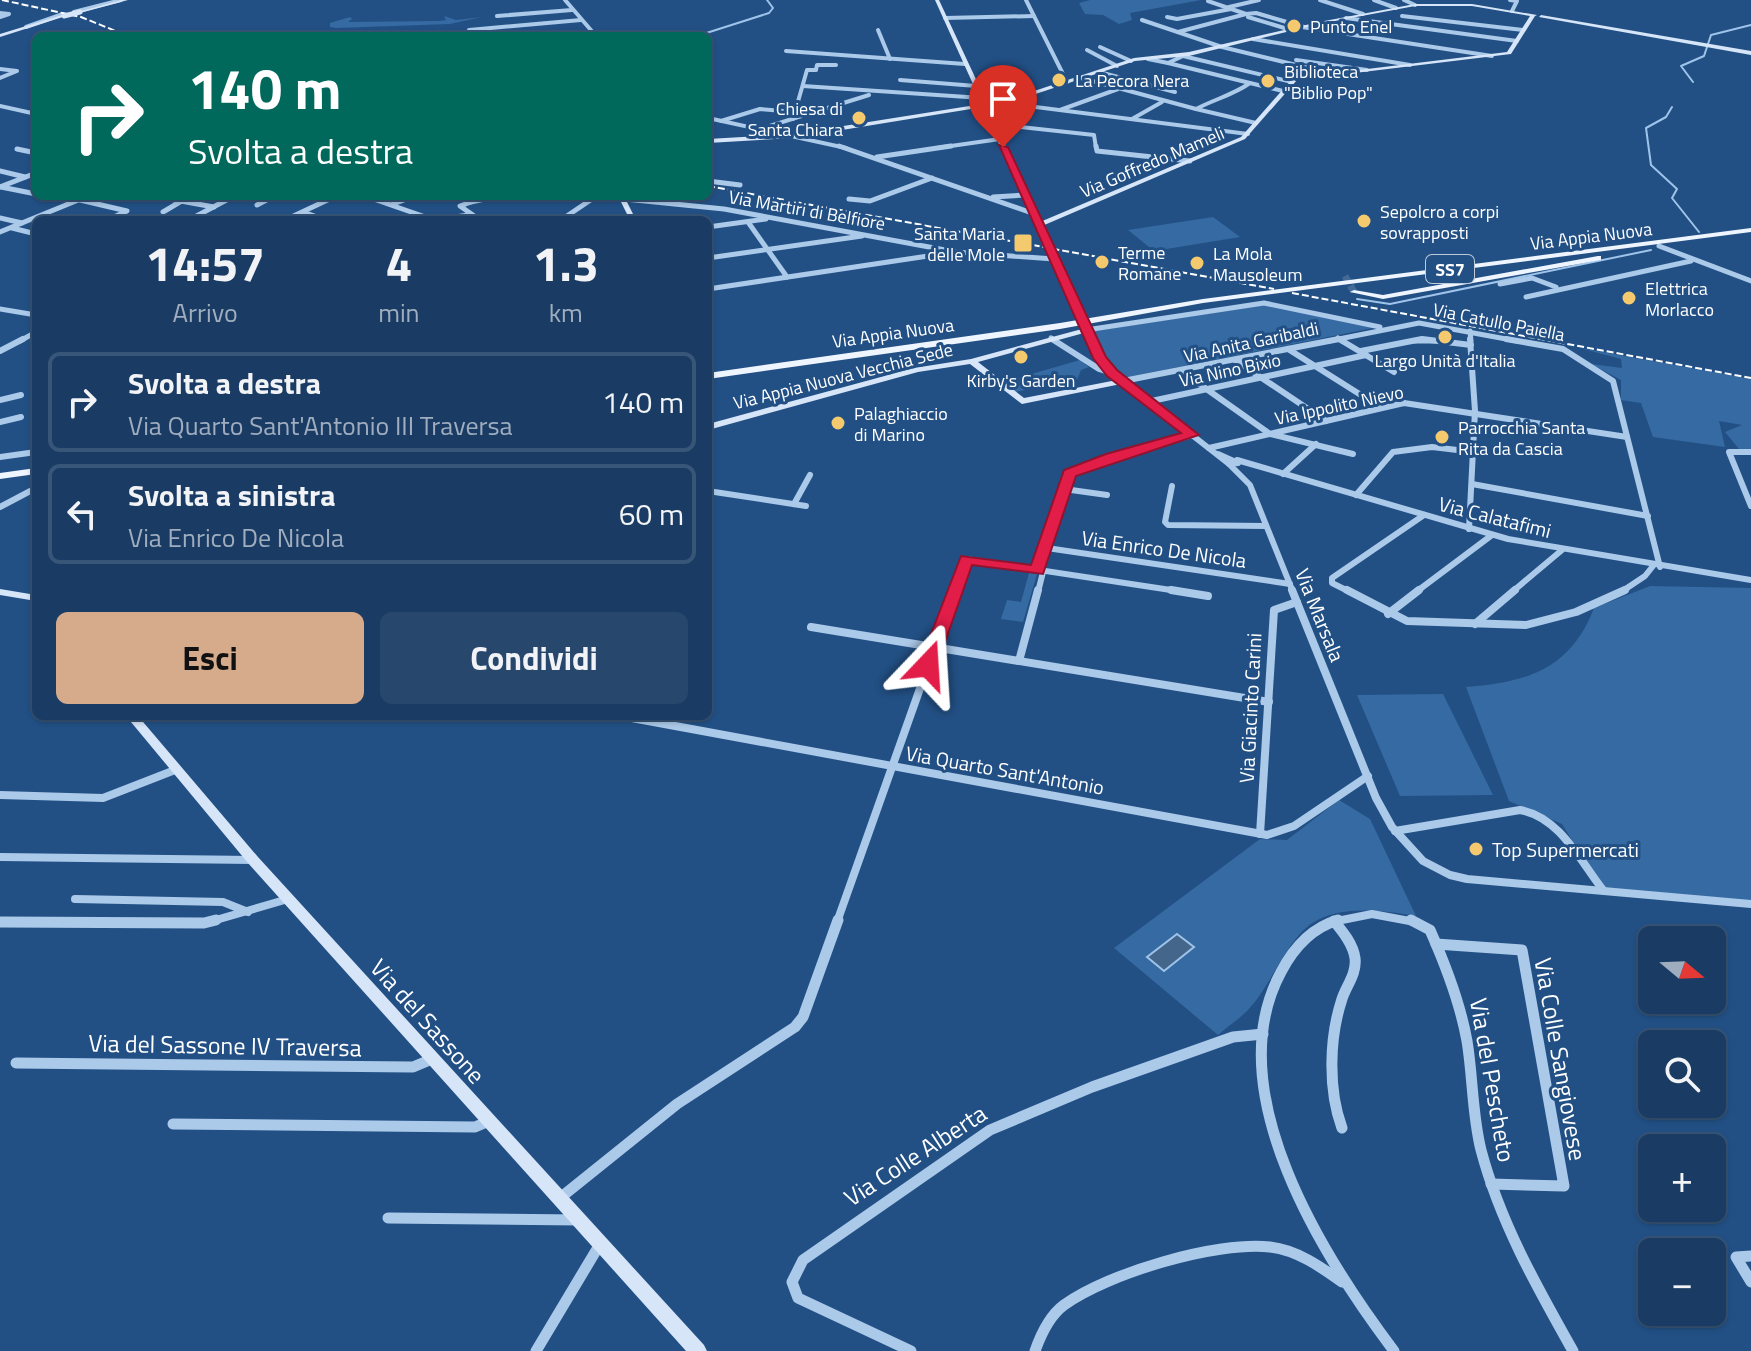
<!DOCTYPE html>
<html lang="it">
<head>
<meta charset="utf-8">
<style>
	:root { --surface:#1a3c64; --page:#27476d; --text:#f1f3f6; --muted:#9fadbf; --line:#385678; --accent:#d6ab8b }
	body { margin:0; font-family:"Titillium Web",sans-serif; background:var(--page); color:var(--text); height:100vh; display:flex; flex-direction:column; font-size:30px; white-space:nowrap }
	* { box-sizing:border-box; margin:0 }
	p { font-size:26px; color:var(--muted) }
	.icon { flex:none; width:44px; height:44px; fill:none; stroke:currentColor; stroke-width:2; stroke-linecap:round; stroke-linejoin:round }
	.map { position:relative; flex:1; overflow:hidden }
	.sheet { position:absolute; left:32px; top:216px; width:680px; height:504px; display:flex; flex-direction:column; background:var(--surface); border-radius:12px; box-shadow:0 2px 6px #0004,0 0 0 2px var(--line) }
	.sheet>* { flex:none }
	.top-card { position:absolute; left:32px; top:32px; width:680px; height:168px; border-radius:12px; box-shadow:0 2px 6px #0004,0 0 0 2px var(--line); background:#00695c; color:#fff; overflow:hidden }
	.needle { width:52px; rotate:109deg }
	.fabs { position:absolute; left:1638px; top:926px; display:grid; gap:16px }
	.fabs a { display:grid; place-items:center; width:88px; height:88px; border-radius:12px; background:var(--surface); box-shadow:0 2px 6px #0004,0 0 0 2px var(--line); font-size:40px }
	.pin { position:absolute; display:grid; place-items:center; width:68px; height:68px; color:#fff; margin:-82px -34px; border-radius:50% 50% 50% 0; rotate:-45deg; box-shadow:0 0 8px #0007 }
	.pin .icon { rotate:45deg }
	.me { position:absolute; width:88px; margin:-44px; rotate:20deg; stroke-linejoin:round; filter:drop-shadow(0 0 6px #0008) }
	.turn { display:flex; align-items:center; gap:28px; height:168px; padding:0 24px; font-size:36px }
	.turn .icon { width:104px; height:104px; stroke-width:2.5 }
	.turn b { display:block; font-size:56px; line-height:68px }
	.eta { display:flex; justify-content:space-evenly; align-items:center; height:136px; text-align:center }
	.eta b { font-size:48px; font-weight:700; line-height:56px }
	.action { display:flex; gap:16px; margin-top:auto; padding:16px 24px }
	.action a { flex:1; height:92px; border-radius:12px; background:var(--accent); color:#111; font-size:32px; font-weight:700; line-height:92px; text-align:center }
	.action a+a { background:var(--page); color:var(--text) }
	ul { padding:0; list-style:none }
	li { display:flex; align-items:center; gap:24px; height:100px; margin:0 16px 12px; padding:0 8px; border:4px solid var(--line); border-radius:12px }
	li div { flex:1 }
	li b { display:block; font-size:30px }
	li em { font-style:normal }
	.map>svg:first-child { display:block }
	.green { fill:#366aa2 }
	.water { fill:#44668b; stroke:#9fc4ea; stroke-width:2 }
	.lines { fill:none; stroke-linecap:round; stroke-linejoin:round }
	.stream { stroke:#9fc4ea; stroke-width:2 }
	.primary-tunnel { stroke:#436a97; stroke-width:7; stroke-dasharray:7 4; stroke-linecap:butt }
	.street-far4 { stroke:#abc9e9; stroke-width:4 }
	.street-far3 { stroke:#abc9e9; stroke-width:5 }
	.street-far2 { stroke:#abc9e9; stroke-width:6 }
	.street-far1 { stroke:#abc9e9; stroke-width:8 }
	.street { stroke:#abc9e9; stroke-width:11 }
	.secondary { fill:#d6e5f7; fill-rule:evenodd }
	.primary { fill:#eef5fe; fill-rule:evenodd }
	.rail { stroke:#fff; stroke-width:2; stroke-dasharray:7 3; stroke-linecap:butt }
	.secondary-bridge { stroke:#d6e5f7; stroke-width:5 }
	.route { fill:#e11d48; stroke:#92132f; stroke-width:2 }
	.poi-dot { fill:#f5c96d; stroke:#225085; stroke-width:3 }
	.labels { text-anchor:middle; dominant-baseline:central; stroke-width:6; stroke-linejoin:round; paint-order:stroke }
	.far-poi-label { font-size:18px; fill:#fff; stroke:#225085; text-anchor:start }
	.far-street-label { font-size:18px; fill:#fff; stroke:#225085 }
	.shield { fill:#225085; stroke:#bdcada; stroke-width:2 }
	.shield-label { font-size:18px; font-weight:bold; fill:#fff }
	.street-label { font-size:20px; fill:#fff; stroke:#225085 }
	.poi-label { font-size:20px; fill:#fff; stroke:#225085; text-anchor:start }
	.near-street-label { font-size:24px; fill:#fff; stroke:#225085 }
</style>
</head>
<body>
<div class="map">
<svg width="1751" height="1351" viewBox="0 0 1751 1351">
	<rect width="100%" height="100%" fill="#225085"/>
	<g class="green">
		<polygon points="1090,0 1201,0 1130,13 1132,20 1119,24 1103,15 1085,14 1079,3"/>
		<polygon points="444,16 456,20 482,17 450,24 336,28 330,27 330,23 350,17 352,19 348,22 439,21 446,20"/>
		<polygon points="1213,217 1240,237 1154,251 1128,230"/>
		<path d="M1266,305L1373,328L1128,377C1110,374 1101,346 1093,331Z"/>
		<polygon points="1580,348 1751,379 1751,452 1740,450 1725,432 1742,425 1719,421 1725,447 1653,437 1641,403 1621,400 1621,380 1591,364 1622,368 1621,359"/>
		<polygon points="1080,360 1089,367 1081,370 1077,380 1015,392 1004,382"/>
		<polygon points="1029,573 1037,574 1023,622 1001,619 1007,600 1021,602"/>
		<path d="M1650,586L1751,588V904L1603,890L1562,824L1509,801L1466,687C1527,682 1570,670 1594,608Z"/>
		<polygon points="1443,694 1493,795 1400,796 1357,695"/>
		<path d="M1339,800L1370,819L1416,916C1379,910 1327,902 1299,935C1279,958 1268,989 1247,1011C1238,1020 1227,1027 1218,1035L1114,948L1260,839L1287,840Z"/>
	</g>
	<polygon class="water" points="1177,934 1194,947 1164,971 1147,957"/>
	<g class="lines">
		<g class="stream">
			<polyline points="697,36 769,13 773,8 767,0"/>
			<polyline points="1693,82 1681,66 1704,56 1711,35 1751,25"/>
			<polyline points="1672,107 1666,117 1646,128 1651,165 1677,189 1672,198 1699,232"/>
			<polyline points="1357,299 1390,304 1651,250"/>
		</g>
		<polyline class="primary-tunnel" points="1345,276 1354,292"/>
		<g class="street-far4">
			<polyline points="565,0 596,36"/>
			<polyline points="1026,0 1067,82"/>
			<polyline points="1320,0 1363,14"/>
			<polyline points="1374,0 1396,8"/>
			<polyline points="1404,0 1415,5"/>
			<polyline points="1510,0 1517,1 1512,11"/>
			<polyline points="1229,7 1259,0"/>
			<polyline points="74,12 121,0"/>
			<polyline points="0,13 9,14 0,17"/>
			<polyline points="1246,14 1256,13 1304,27"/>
			<polyline points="497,16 572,10"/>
			<polyline points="1402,16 1523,30"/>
			<polyline points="1167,17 1177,19 1231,9"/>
			<polyline points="1248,17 1291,30"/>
			<polyline points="945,18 1034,16"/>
			<polyline points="1346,18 1517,41"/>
			<polyline points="1142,20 1222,47 1333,74"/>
			<polyline points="26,27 63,14"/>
			<polyline points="1302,27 1492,56"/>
			<polyline points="469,30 581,20"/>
			<polyline points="878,30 890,59"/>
			<polyline points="1178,32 1246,14 1208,1"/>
			<polyline points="530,36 589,32"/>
			<polyline points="1253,39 1410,65"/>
			<polyline points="1100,47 1131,61"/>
			<polyline points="1087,50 1117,66"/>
			<polyline points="786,51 965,64"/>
			<polyline points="1148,59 1168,63 1183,56 1292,82"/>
			<polyline points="1296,60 1367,70"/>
			<polyline points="1168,63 1283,91"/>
			<polyline points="0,69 17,71 0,78"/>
			<polyline points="1099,72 1175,92"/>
			<polyline points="1081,78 1196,109"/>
			<polyline points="900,80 976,86"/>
			<path d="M1250,83C1233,95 1215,99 1196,109L1256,123"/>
			<polyline points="803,86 982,98"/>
			<polyline points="1004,103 1248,134"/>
			<polyline points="0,106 36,114"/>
			<polyline points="1060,110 1118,89"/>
			<polyline points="708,118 846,148"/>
			<polyline points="793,119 807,70 816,70 817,65 836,65"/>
			<polyline points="1132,119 1162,102"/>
			<polyline points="721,121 760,109 795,112"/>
			<polyline points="993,124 1094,135 1096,148"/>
			<polyline points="760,129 869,95"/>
			<polyline points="937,148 1000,139"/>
		</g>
		<g class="street-far3">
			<polyline points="839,146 1032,213"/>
			<polyline points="1096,146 1097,151 1190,161"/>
			<polyline points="17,149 36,153"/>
			<polyline points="877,157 951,146"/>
			<polyline points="0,171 25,177"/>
			<polyline points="708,181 740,185"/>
			<polyline points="0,187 36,173"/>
			<polyline points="1,187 36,194"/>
			<polyline points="46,196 73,201"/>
			<polyline points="365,196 434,220"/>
			<polyline points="457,196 471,202 460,206 480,220"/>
			<polyline points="993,197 1025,195"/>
			<polyline points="164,198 214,207"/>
			<polyline points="849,199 870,201 932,178"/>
			<polyline points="80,200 127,211 107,220"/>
			<polyline points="471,202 498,196"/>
			<polyline points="393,204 415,196"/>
			<polyline points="257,205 274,196"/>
			<polyline points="163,212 190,196"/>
			<polyline points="303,212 326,220"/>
			<polyline points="0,218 22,223"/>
			<polyline points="189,220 234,196"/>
			<polyline points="285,220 336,196"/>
			<polyline points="434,220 469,215"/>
			<polyline points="511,220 526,220"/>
			<polyline points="561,220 592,199 605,197 724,209 956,252 1054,259"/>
			<polyline points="748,222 787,277"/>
			<polyline points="708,227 766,219"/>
			<polyline points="12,228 36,234"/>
			<polyline points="0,232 88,196"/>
			<polyline points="1659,246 1751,281"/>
			<polyline points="708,258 862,236"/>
			<polyline points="1500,284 1532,278 1556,287"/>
			<polyline points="708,289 948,253"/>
			<polyline points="1526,297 1691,261"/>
			<polyline points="0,309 36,315"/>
			<polyline points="1086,330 1264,303 1380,327"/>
			<polyline points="1470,331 1471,341"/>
			<polyline points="1051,338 1055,341"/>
			<polyline points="1338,338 1342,341"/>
			<polyline points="20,341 36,332"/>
			<polyline points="1329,341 1419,323 1517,341"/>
			<polyline points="1414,341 1436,341"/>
		</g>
		<g class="street-far2">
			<polyline points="1052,339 1099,369 1112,373"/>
			<polyline points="1339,339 1394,372"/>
			<polyline points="1506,339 1563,349 1613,381 1660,567"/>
			<polyline points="1288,349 1380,407"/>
			<polyline points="0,351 23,339"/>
			<polyline points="1361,351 1422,339 1471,345"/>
			<polyline points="1235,360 1326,421"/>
			<polyline points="1181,371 1270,434 1353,454"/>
			<polyline points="1123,381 1339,339"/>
			<polyline points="1123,381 1229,464 1238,463 1218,454"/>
			<polyline points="0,400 21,395"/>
			<polyline points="1147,402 1366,355"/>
			<polyline points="0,422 21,417"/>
			<polyline points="1209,448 1404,403 1627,437"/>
			<polyline points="1751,452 1729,452 1751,506"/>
			<polyline points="0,457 36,452"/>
			<polyline points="1237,460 1508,539 1751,580"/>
			<polyline points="1229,464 1250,485 1293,592"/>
			<polyline points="1283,474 1316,444"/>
			<polyline points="1472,484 1648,516"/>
			<polyline points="1172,486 1165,522 1168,525 1266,526"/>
			<polyline points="1064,489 1107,495"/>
			<polyline points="708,491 806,506"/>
			<polyline points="1356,495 1393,452 1432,447 1474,452"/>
			<polyline points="794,504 810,475"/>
			<polyline points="0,507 36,488"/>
			<polyline points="1469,529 1475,411 1470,339"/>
			<polyline points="1047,548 1290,584"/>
			<polyline points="1037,571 1070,473 1111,457 1192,435"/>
			<polyline points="954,592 966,559 1184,592"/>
			<polyline points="1038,592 1043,572"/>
			<polyline points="1350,592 1332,583 1332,578 1424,515"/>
			<polyline points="1416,592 1492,535"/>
			<polyline points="1512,592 1562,550"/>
			<polyline points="1621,592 1645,576 1653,566"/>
		</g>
		<g class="street-far1">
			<polyline points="1171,590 1208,596"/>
			<polyline points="1292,590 1376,798 1392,827 1423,861 1450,875 1467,879 1751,904"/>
			<polyline points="1347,590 1407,621 1526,625 1576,612 1625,590"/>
			<polyline points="1388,614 1419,590"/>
			<polyline points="1475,624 1515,590"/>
			<polyline points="811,627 1269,702"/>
			<polyline points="1019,661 1038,590"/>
			<polyline points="621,716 1267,835 1294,826 1368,776"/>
			<polyline points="0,795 103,798 175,770"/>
			<path d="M1395,831L1520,810C1560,817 1580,861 1603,890"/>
			<polyline points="1260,834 1274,610 1297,602"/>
			<polyline points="0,857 253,860"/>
			<polyline points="75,899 223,902 248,912"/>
			<polyline points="209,922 288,899"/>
			<polyline points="837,922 955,590"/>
			<polyline points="1332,922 1372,914 1415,922"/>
		</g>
		<g class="street">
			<path d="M1338,920C1311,928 1294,947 1281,972C1217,1091 1324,1258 1394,1351"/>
			<path d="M1411,920L1430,930C1446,966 1460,1002 1467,1041C1473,1077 1472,1114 1481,1150C1500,1222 1537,1287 1573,1351"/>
			<path d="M1334,921C1343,932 1353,944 1355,958C1357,974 1346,986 1342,999C1329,1038 1328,1090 1342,1128"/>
			<polyline points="0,922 204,923 216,920"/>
			<polyline points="1436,944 1522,950 1564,1186 1491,1184"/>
			<polyline points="16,1063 413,1067 432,1059"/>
			<polyline points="173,1124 475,1127 489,1121"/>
			<polyline points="560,1198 677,1104 795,1027 803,1017 838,920"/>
			<polyline points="388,1218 579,1220"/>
			<polyline points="1751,1256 1736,1257 1751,1282"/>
			<polyline points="536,1351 600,1244"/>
			<polyline points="911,1351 798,1298 792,1282 803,1260 990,1130 1092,1087 1233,1037 1263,1034"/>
			<path d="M1035,1351C1041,1334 1049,1316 1064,1305C1108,1273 1217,1241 1270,1247C1297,1250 1321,1267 1342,1282"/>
		</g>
		<g class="secondary">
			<polygon points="121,0 128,0 80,13 78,12"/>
			<path d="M935,0H939L988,105L983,107L996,124L1040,222L1241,137L1293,78L1507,52L1530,16L1472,6H1415L1319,24L1189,56L1135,61L999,106H995V104L1134,58L1189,52L1319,22L1415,4H1472L1537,15L1535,16L1511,54L1297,80L1245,139L1042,226L1102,355L1126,379V383L1022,404L970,364L918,372L708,430V424L914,368L971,359L1082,329L990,124L977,108L793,138L708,143V139L793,134L982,104ZM1084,333L1095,358L1117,380L1024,398L978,362Z"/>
			<polygon points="62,15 66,16 0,37 0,34"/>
			<polygon points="1541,15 1751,51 1751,55 1539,17"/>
			<polygon points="623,196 629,196 627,202 636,220 630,220 621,202"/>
			<polygon points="0,589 36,595 36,601 0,595"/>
			<polygon points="126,716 138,716 258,857 704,1345 707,1351 686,1351 248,863"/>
		</g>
		<g class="primary">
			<polygon points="1751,228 1751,232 1203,303 1060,329 708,379 708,373 1060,323 1203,299"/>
			<polygon points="1598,256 1601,256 1601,260 1383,299 1350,292 1354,290 1383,295"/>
			<polygon points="36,468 36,474 0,479 0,473"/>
		</g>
		<g class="rail">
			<polyline points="2,0 81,17 128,36"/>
			<polyline points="708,186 1274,289"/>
			<polyline points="1292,293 1751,378"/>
		</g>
		<polyline class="secondary-bridge" points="64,16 80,12"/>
	</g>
	<polygon class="route" points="999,145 1008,147 1106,357 1117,370 1199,435 1076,476 1043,574 972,565 937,665 928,671 919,665 961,556 1031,565 1064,470 1106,454 1181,433 1107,376 1093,358"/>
	<g class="poi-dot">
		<circle cx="1294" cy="26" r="8"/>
		<circle cx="1059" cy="80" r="8"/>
		<circle cx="1268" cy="81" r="8"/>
		<circle cx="859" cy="118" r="8"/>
		<circle cx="1364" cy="221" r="8"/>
		<rect x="1013" y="233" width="20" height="20" rx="4"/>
		<circle cx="1102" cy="262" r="8"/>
		<circle cx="1197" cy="263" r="8"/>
		<circle cx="1629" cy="298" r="8"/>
		<circle cx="1445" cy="337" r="8"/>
		<circle cx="1021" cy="357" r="8"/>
		<circle cx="838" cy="423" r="8"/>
		<circle cx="1442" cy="437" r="8"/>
		<circle cx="1476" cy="849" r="8"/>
	</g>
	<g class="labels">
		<g class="far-poi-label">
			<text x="1310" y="26">Punto Enel</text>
			<text x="1284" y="71">Biblioteca<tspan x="1284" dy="21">"Biblio Pop"</tspan></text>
			<text x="1075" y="80">La Pecora Nera</text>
			<text x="843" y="108" text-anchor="end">Chiesa di<tspan x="843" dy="21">Santa Chiara</tspan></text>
			<text x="1380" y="211">Sepolcro a corpi<tspan x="1380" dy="21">sovrapposti</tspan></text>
			<text x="1005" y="233" text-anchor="end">Santa Maria<tspan x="1005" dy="21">delle Mole</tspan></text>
			<text x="1118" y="252">Terme<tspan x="1118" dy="21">Romane</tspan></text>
			<text x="1213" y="253">La Mola<tspan x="1213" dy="21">Mausoleum</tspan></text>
			<text x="1645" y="288">Elettrica<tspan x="1645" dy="21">Morlacco</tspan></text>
			<text x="1445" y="360" text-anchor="middle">Largo Unità d'Italia</text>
			<text x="1021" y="380" text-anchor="middle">Kirby's Garden</text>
			<text x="854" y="413">Palaghiaccio<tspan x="854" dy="21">di Marino</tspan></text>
			<text x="1458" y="427">Parrocchia Santa<tspan x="1458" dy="21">Rita da Cascia</tspan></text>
		</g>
		<g class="far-street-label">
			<text transform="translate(1152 162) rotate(-23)">Via Goffredo Mameli</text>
			<text transform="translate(807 210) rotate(10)">Via Martiri di Belfiore</text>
			<text transform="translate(1591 236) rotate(-7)">Via Appia Nuova</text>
			<text transform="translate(1499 322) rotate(11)">Via Catullo Paiella</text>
			<text transform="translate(893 333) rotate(-8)">Via Appia Nuova</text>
			<text transform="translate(1251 342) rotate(-12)">Via Anita Garibaldi</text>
			<text transform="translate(1230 370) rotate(-12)">Via Nino Bixio</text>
			<text transform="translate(843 376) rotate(-14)">Via Appia Nuova Vecchia Sede</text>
			<text transform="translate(1339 405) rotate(-12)">Via Ippolito Nievo</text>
		</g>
		<rect class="shield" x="1426" y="255" width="48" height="28" rx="6"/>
		<g class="shield-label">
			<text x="1450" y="269">SS7</text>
		</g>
		<g class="street-label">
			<text transform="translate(1495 517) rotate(14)">Via Calatafimi</text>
			<text transform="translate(1164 549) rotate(8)">Via Enrico De Nicola</text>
			<text transform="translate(1320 615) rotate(68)">Via Marsala</text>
			<text transform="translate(1250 708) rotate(-87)">Via Giacinto Carini</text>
			<text transform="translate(1005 770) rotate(10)">Via Quarto Sant'Antonio</text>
		</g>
		<g class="poi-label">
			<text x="1492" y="849">Top Supermercati</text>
		</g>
		<g class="near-street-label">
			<text transform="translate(428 1021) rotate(48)">Via del Sassone</text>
			<text transform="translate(225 1045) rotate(1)">Via del Sassone IV Traversa</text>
			<text transform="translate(1561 1059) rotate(80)">Via Colle Sangiovese</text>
			<text transform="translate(1493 1080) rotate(80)">Via del Pescheto</text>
			<text transform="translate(915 1155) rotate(-33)">Via Colle Alberta</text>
		</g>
	</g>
</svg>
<div class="fabs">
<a><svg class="needle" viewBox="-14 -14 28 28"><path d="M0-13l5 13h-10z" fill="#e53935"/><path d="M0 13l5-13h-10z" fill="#9fadbf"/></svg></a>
<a><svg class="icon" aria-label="search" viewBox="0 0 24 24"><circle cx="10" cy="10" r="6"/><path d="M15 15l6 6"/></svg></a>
<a>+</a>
<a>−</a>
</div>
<div class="pin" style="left:1003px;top:147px;background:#d93025"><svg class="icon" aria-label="arrive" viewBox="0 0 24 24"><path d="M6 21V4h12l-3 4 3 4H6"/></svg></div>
<svg class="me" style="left:928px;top:665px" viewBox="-20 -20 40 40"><path d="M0-17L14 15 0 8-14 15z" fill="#e11d48" stroke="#fff" stroke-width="4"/></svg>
<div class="top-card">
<div class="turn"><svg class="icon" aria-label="right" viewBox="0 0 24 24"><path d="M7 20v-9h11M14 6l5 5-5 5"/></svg><div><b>140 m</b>Svolta a destra</div></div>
</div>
<section class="sheet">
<div class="eta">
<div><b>14:57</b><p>Arrivo</p></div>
<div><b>4</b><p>min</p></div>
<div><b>1.3</b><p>km</p></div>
</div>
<ul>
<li><svg class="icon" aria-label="right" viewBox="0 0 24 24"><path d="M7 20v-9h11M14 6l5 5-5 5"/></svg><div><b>Svolta a destra</b><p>Via Quarto Sant'Antonio III Traversa</p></div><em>140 m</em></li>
<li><svg class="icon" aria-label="left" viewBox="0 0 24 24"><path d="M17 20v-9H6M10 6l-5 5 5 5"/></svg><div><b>Svolta a sinistra</b><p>Via Enrico De Nicola</p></div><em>60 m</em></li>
</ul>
<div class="action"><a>Esci</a><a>Condividi</a></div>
</section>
</div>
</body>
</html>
